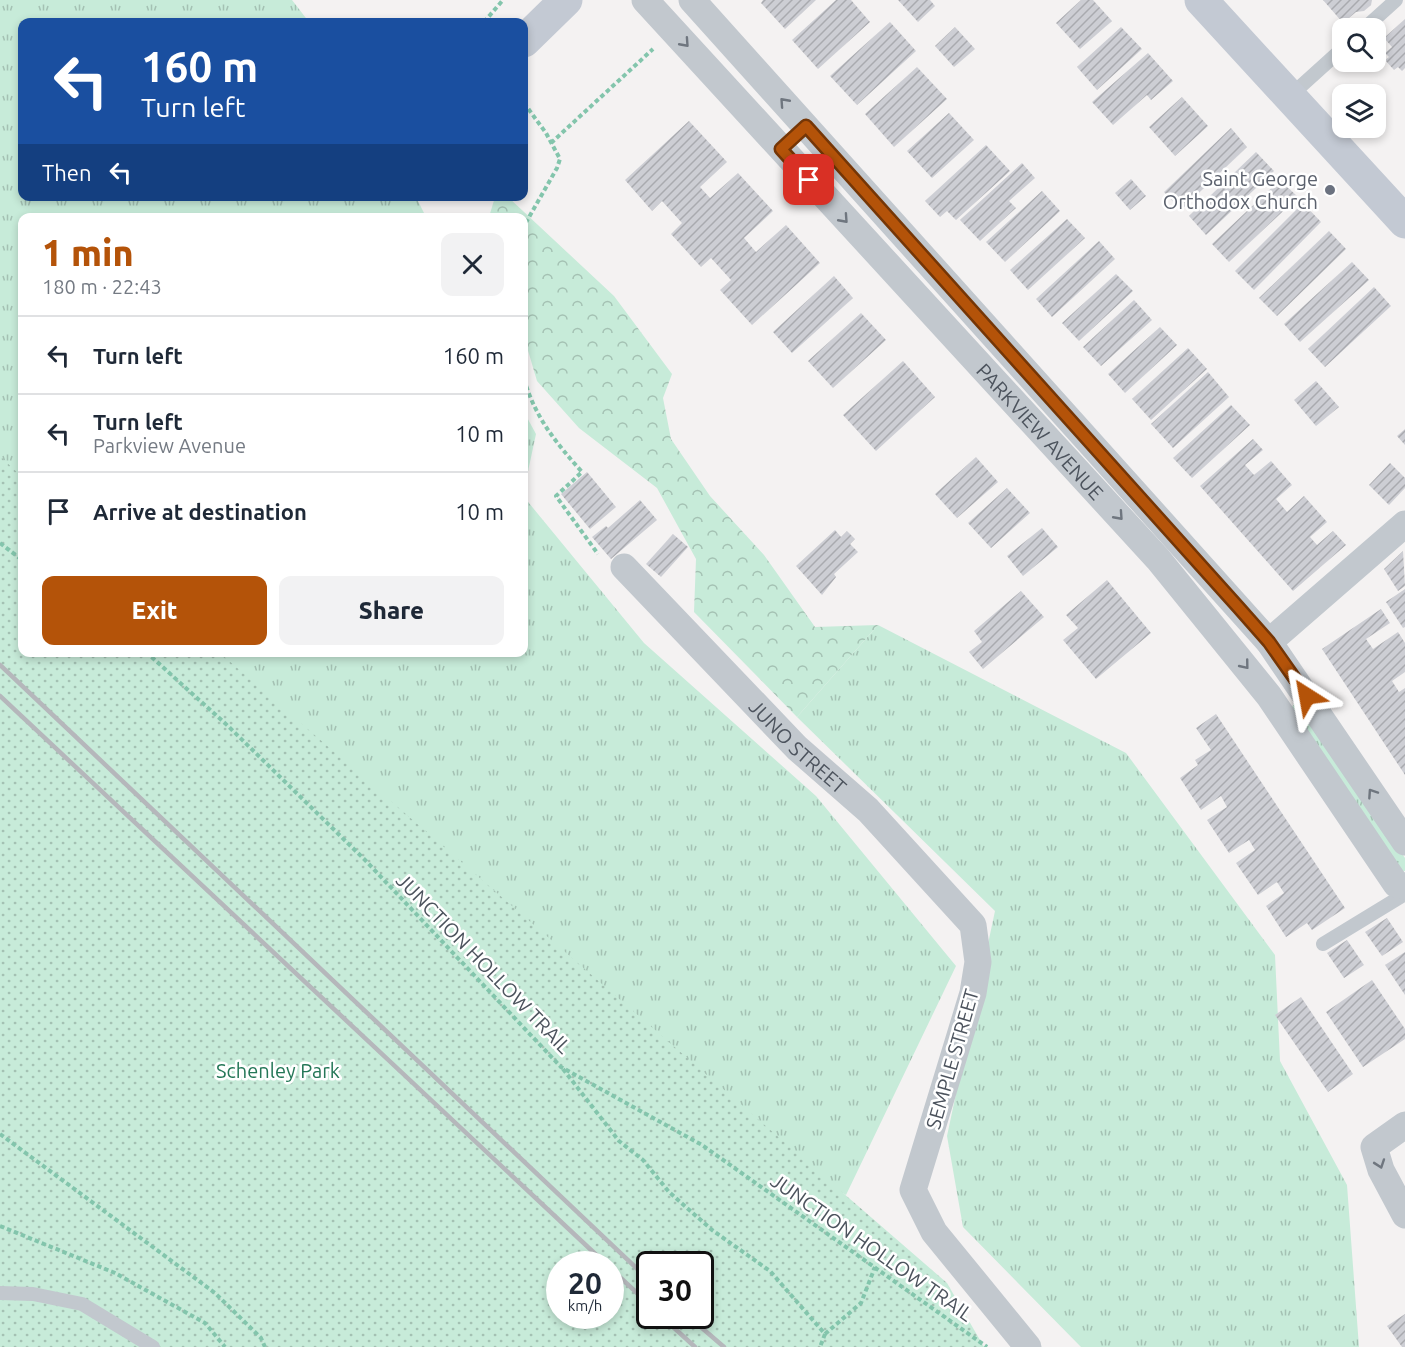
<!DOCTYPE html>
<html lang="en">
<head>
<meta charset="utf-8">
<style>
	:root { --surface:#fff; --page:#f2f2f3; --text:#1f2937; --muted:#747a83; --line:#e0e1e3; --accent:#b45309 }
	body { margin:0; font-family:Ubuntu,sans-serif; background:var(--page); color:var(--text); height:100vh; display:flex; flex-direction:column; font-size:22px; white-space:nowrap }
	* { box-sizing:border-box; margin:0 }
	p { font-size:20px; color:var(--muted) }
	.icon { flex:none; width:33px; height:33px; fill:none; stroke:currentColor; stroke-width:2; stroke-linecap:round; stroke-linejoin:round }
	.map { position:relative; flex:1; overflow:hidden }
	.side { position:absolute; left:18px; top:213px; width:510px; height:444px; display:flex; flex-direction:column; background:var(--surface); border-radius:12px; box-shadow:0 3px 9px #0003 }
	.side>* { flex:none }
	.guide { position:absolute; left:18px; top:18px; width:510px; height:183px; border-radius:12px; box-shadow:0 3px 9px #0003; background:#1a4fa0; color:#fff; overflow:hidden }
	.fabs { position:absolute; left:1332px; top:18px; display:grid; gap:12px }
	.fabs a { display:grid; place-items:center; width:54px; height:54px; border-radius:12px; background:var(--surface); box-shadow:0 3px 9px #0003; font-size:30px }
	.speed { position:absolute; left:546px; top:1251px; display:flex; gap:12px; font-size:30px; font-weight:700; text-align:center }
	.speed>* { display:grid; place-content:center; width:78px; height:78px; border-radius:50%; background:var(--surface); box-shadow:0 3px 9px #0003; line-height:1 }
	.speed small { font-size:15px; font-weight:400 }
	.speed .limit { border:3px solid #111; border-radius:9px; background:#fff; color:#111 }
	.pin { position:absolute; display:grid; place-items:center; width:51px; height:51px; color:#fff; margin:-26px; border-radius:12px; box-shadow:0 3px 9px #0006 }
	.me { position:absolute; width:66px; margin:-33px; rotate:326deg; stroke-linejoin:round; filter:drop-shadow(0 0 4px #0008) }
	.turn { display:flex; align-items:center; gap:21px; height:126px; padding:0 24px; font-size:27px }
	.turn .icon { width:78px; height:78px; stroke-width:2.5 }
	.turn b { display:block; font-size:42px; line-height:51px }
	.then { display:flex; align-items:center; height:57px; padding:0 24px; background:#0003; gap:12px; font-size:22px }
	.round { display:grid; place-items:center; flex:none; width:63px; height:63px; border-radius:12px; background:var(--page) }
	.headline { display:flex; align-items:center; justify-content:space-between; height:102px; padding:0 24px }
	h1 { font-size:36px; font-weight:800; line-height:45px; color:var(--accent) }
	.button { display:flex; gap:12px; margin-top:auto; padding:12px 24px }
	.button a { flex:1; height:69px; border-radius:12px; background:var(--accent); color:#fff; font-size:24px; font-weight:800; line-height:69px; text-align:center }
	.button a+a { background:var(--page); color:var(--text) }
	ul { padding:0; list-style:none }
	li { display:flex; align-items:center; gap:18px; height:78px; padding:0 24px; border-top:2px solid var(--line) }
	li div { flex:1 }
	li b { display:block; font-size:22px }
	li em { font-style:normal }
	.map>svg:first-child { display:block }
	.grass { fill:url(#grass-tufts) }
	.forest { fill:url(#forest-crowns) }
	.park { fill:url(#park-dots); fill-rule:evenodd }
	.building { fill:url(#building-hatch) }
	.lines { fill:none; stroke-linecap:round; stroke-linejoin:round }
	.path { stroke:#83c5ac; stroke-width:4; stroke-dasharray:4.5 3; stroke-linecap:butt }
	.lane { stroke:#c2c8ce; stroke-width:14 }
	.street { stroke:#c2c8ce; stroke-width:27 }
	.secondary { stroke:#c3c9d3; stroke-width:33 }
	.rail { stroke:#b5b7bb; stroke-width:4.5 }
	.oneway { stroke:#6f767f }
	.route-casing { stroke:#753606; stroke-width:15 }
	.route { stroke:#b45309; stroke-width:10 }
	.worship-dot { fill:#6b7280; stroke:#fff; stroke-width:2 }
	.labels { text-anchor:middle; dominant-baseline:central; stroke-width:5; stroke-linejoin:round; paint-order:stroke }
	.worship-label { font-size:20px; fill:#5b616d; stroke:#fff; text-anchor:end }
	.street-label { font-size:20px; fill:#4c535d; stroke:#fff }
	.park-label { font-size:20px; fill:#247757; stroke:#fff }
</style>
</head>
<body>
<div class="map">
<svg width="1405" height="1347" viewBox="0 0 1405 1347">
	<defs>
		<pattern id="grass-tufts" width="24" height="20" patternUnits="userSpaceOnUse" patternTransform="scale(1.5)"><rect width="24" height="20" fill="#c7ebd9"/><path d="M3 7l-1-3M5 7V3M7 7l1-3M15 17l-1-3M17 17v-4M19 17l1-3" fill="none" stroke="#a4c1b3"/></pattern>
		<pattern id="forest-crowns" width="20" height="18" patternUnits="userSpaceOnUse" patternTransform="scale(1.5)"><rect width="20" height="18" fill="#c7ebd9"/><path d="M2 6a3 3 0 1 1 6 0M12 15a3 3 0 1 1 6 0" fill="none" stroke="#a4c1b3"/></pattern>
		<pattern id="park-dots" width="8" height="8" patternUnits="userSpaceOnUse" patternTransform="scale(1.5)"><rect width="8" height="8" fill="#c7ebd9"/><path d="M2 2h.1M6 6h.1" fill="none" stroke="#a4c1b3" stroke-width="1.8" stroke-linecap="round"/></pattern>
		<pattern id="building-hatch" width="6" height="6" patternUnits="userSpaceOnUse" patternTransform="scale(1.5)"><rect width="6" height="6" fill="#cdced4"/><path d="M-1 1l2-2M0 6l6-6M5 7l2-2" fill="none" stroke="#a9aaaf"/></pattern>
	</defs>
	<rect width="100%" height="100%" fill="#f4f2f2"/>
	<g class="grass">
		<polygon points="0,0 292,0 309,22 22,22 22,196 416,197 426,217 22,218 22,504 0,489"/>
		<polygon points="524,412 536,434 524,490"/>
		<polygon points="524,497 644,643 816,796 956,966 846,1195 666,1092 211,653 524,652"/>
		<polygon points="878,625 1126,753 1275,955 1280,1061 1347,1185 1359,1347 1081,1347 963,1227 947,1136 995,911 797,717"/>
		<polygon points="1294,704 1300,704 1304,708 1405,858 1405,871 1402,872 1292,707"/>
	</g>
	<polygon class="forest" points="495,197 508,197 614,296 672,374 663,398 671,439 710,496 764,555 815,627 878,625 797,717 694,612 696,559 657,488 579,428 537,381 524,337 524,218 489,217"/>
	<path class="park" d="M0,456L22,477V652L220,653L947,1283L984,1347H0ZM560,1264H610V1316H560ZM650,1264H700V1316H650Z"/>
	<g class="building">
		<polygon points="763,0 816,0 785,29 761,3"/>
		<polygon points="836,0 851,0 870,22 818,69 792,40"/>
		<polygon points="898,0 930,0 935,6 918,22"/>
		<polygon points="1081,0 1093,0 1112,21 1080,49 1056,23"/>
		<polygon points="1323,0 1372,0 1371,5 1364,11 1356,12 1343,23"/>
		<polygon points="1405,19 1405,68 1402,71 1398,67 1394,70 1385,60 1389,57 1385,53 1392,47 1384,38"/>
		<polygon points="890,22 916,51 857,105 830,76"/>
		<polygon points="955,27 975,49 954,67 935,46"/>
		<polygon points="1121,27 1142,49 1097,90 1077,67"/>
		<polygon points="1148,53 1173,81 1151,100 1147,95 1113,125 1092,102"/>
		<polygon points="917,67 947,99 894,147 865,114"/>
		<polygon points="1182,97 1208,126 1175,156 1149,127"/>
		<polygon points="949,113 974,140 932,178 907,151"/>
		<polygon points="689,121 727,162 700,187 710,198 738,173 773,211 744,238 756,252 786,225 820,263 752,325 720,290 731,280 711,258 701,267 671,234 682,223 662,201 652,211 625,180"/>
		<polygon points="1231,128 1247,147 1181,210 1164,192"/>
		<polygon points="986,145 1010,171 956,220 947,211 940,217 925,201"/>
		<polygon points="1256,152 1274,171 1206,235 1189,216"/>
		<polygon points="1022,163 1035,178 1009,201 1016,208 980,241 960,220"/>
		<polygon points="1131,179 1146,196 1130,210 1115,193"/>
		<polygon points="1280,180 1298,197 1229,262 1212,244"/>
		<polygon points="1042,191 1060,211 1005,262 986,242"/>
		<polygon points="1303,203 1321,222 1254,290 1235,271"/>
		<polygon points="1067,219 1085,238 1028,290 1010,270"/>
		<polygon points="1329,231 1346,249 1277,316 1259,298"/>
		<polygon points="1099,241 1115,259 1052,317 1036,299"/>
		<polygon points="1352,262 1369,280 1300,342 1284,324"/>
		<polygon points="1116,274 1133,291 1079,341 1062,323"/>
		<polygon points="834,276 853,298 792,353 773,332"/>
		<polygon points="1374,287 1391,306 1325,367 1308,349"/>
		<polygon points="1134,300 1152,320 1101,366 1083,347"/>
		<polygon points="861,313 886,340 833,388 808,361"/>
		<polygon points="1160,327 1177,345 1125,393 1108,374"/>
		<polygon points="1188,348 1207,369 1151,420 1132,399"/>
		<polygon points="903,361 935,397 876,451 843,415"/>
		<polygon points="1208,372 1229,397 1173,448 1151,424"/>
		<polygon points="1316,381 1339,407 1316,426 1294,400"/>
		<polygon points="1231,405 1250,425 1192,478 1173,458"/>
		<polygon points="1405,429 1405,445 1397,436"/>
		<polygon points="1253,439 1263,450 1245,465 1254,475 1271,461 1292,485 1276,499 1287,512 1304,496 1327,522 1310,537 1317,545 1333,531 1346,545 1293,591 1200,486"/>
		<polygon points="976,457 998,482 957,518 935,494"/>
		<polygon points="1390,463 1405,478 1405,488 1389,505 1369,485"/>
		<polygon points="587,472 616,507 590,529 561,494"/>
		<polygon points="1007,488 1030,513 991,548 968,523"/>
		<polygon points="640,500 657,520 611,559 592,537 606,526 608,528"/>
		<polygon points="1042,528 1058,547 1023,576 1007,556"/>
		<polygon points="835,530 841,537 847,531 855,539 850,544 858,552 834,574 836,577 822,595 796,566"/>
		<polygon points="673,534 688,547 661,577 646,564"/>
		<polygon points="1403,551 1405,586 1398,591 1384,569"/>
		<polygon points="1107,580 1151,633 1096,679 1063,640 1078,628 1066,615"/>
		<polygon points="1405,589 1405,627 1403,628 1386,602"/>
		<polygon points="1021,591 1044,617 983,669 969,652 982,642 974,631"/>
		<polygon points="1381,609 1390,623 1366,639 1373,649 1398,632 1405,643 1405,672 1392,681 1399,692 1405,688 1405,775 1322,649"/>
		<polygon points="1216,714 1345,908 1312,930 1307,923 1286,937 1266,906 1284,893 1277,882 1258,895 1236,863 1255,850 1249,840 1229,853 1207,820 1227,807 1221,796 1201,810 1180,778 1198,765 1195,760 1211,750 1196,728"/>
		<polygon points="1387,918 1403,942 1382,956 1365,932"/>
		<polygon points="1347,940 1364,965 1344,978 1327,953"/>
		<polygon points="1405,952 1405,995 1385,965"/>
		<polygon points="1372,980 1405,1029 1405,1039 1363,1067 1326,1012"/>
		<polygon points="1301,997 1353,1074 1328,1092 1275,1015"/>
		<polygon points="1405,1314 1405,1347 1402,1347 1387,1326"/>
	</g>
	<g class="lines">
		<g class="path">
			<polyline points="484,22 503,0"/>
			<polyline points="524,103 546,133 560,159 557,168 524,226"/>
			<polyline points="551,143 653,49"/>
			<path d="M524,379C535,417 556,443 582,472L556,496L598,554"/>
			<polyline points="0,543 22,560"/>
			<polyline points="146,652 228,726 365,860 561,1067 702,1145 987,1347"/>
			<polyline points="563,1069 619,1141 643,1160 669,1192 712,1230 770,1271 825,1334 820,1347"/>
			<polyline points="0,1134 215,1293 261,1338 265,1347"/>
			<polyline points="0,1226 115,1273 205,1323 225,1347"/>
			<polyline points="825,1334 861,1303 875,1267"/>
		</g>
		<g class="lane">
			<polyline points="1365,28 1396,0"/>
			<polyline points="1290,96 1342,49"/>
			<polyline points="1323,944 1405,894"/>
			<polyline points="0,1293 33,1294 82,1304 153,1347"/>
		</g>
		<g class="street">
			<path id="s1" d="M645,0L1158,559L1269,696L1396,884L1405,886"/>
			<polyline points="692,0 1269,642 1405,842"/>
			<path id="s2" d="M624,567L797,748L868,810L973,925L978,962L973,993L913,1190L934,1232L1028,1347"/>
			<polyline points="1269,642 1405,524"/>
			<polyline points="1405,1125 1374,1147 1381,1170 1405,1215"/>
		</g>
		<g class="secondary">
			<polyline points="1201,0 1405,222"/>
			<polyline points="524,41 566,0"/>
		</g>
		<g class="rail">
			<polyline points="0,665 650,1281"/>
			<polyline points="0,696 606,1264"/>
			<polyline points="610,1268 650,1305"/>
			<polyline points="661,1316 695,1347"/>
			<polyline points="688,1316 724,1347"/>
		</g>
	</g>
	<defs><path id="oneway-chevron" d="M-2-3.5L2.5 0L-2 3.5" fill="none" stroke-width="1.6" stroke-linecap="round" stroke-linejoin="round" transform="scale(1.5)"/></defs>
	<g class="oneway">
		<use href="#oneway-chevron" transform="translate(685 43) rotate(48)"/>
		<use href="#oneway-chevron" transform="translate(784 102) rotate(-132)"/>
		<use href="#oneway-chevron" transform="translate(844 219) rotate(48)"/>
		<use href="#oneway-chevron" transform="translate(1119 516) rotate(48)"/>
		<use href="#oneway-chevron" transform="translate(1245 665) rotate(51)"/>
		<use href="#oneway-chevron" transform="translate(1372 793) rotate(-124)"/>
		<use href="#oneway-chevron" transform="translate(1380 1164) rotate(71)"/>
	</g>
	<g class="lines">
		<g class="route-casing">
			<polyline id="route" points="809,180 781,149 806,126 1239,608 1269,642 1307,696"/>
		</g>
		<use href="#route" class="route"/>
	</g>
	<circle class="worship-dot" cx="1330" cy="190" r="6"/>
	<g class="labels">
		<g class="worship-label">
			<text x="1318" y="178">Saint George<tspan x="1318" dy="23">Orthodox Church</tspan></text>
		</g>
		<g class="street-label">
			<text stroke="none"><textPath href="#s1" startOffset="585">PARKVIEW AVENUE</textPath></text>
			<text stroke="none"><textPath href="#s2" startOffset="250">JUNO STREET</textPath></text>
			<text transform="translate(484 963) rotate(46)">JUNCTION HOLLOW TRAIL</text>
			<text transform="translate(952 1059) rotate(-74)">SEMPLE STREET</text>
			<text transform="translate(872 1247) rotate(35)">JUNCTION HOLLOW TRAIL</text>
		</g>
		<g class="park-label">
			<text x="278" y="1070">Schenley Park</text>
		</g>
	</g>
</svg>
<div class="fabs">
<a><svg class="icon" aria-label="search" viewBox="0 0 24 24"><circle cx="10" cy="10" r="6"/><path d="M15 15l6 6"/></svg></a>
<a><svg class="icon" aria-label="layers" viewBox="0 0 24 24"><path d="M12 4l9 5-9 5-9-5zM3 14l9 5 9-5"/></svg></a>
</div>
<div class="speed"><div>20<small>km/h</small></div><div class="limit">30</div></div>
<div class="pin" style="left:809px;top:180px;background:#d93025"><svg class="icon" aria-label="arrive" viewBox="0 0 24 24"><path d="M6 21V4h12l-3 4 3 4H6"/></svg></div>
<svg class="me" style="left:1307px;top:696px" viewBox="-20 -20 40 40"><path d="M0-17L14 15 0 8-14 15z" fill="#b45309" stroke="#fff" stroke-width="4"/></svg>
<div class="guide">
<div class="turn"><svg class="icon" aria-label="left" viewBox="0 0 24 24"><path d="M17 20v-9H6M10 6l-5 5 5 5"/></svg><div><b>160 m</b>Turn left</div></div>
<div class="then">Then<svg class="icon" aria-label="left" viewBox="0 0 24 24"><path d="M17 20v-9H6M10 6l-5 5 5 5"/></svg></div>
</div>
<section class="side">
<div class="headline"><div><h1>1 min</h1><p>180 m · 22:43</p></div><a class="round"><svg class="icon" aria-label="close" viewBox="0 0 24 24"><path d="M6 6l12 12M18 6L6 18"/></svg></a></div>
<ul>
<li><svg class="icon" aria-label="left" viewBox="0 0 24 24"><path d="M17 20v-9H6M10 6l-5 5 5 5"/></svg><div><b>Turn left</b></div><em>160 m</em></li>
<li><svg class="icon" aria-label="left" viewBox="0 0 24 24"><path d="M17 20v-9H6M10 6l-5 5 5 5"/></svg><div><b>Turn left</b><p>Parkview Avenue</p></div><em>10 m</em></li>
<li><svg class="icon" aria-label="arrive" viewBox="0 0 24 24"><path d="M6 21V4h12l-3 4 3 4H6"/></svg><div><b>Arrive at destination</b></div><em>10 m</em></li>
</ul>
<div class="button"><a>Exit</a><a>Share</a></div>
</section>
</div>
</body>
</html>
